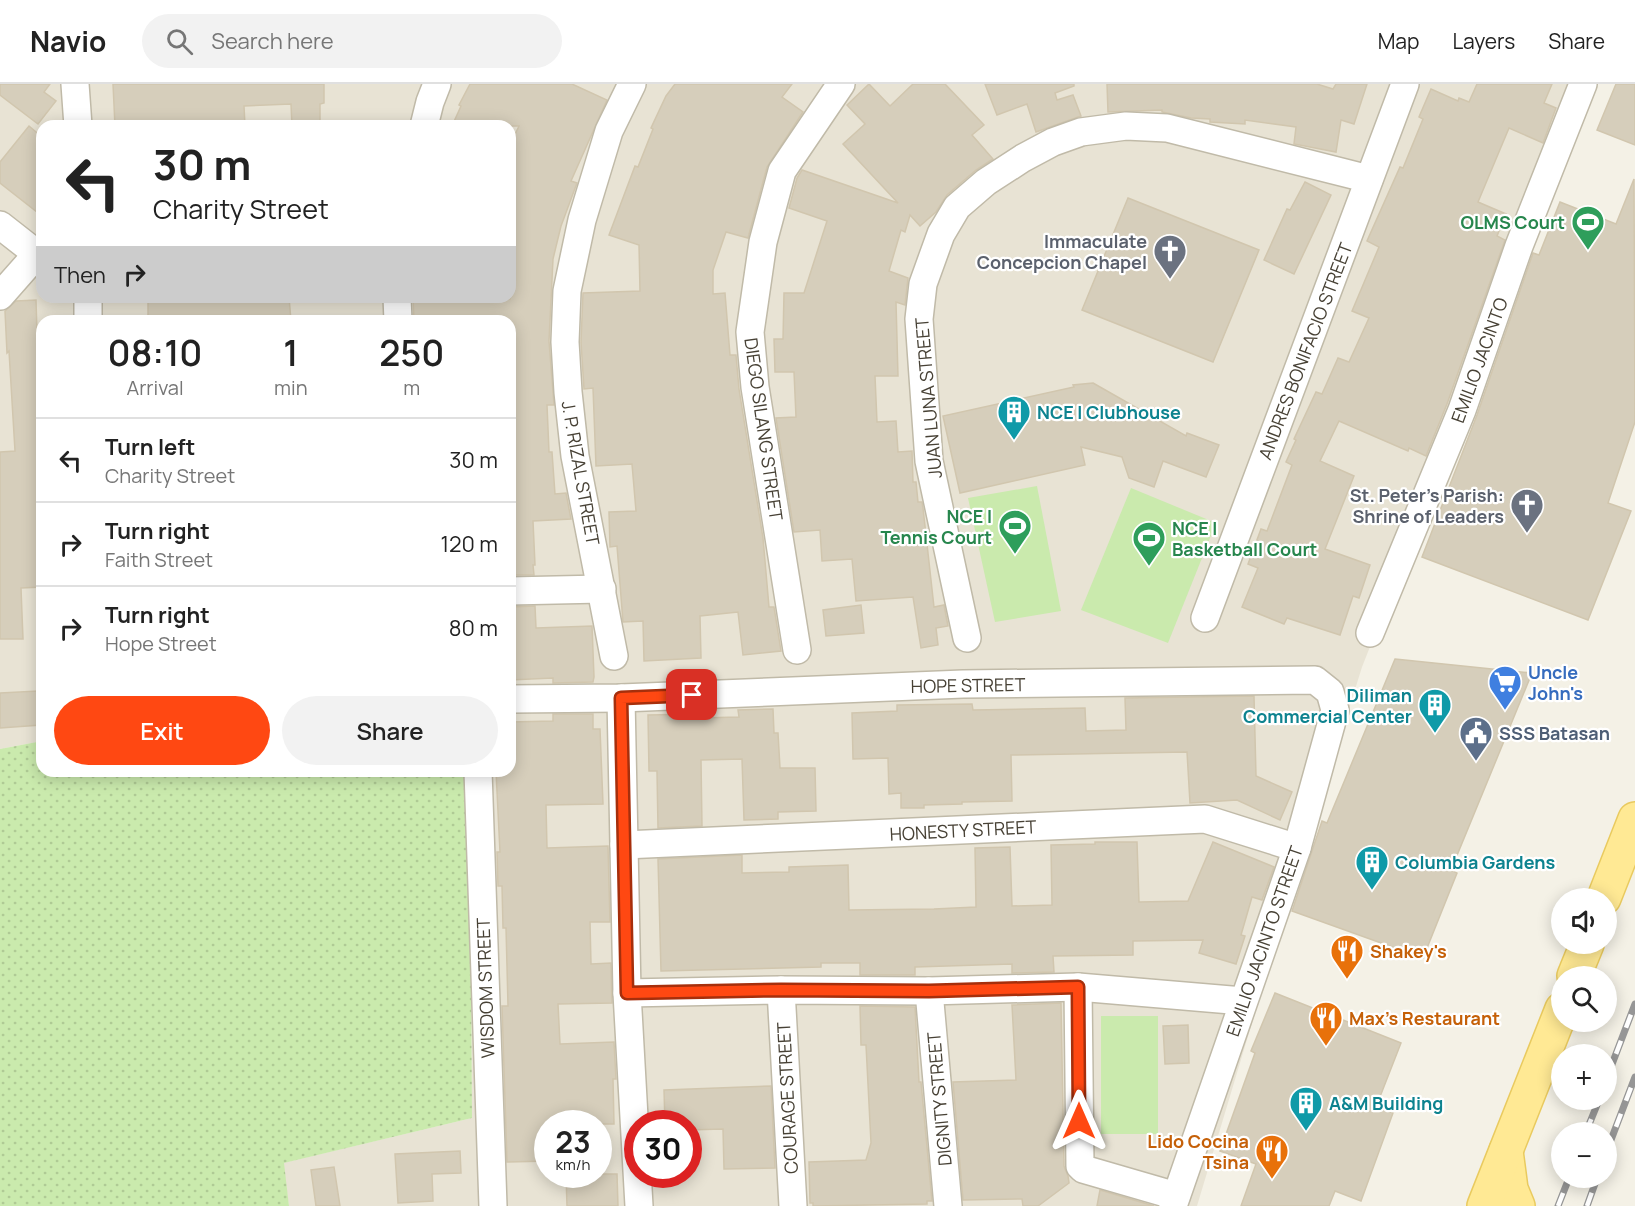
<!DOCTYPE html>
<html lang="en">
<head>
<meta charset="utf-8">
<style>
	:root { --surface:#fff; --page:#f2f2f2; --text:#222; --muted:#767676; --line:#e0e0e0; --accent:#ff4812 }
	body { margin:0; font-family:Manrope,sans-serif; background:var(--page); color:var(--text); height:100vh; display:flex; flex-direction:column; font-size:22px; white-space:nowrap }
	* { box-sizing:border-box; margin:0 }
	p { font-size:20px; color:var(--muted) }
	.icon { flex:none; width:33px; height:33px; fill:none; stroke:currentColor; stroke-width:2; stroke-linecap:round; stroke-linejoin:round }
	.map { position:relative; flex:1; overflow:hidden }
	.drawer { position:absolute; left:36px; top:231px; width:480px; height:462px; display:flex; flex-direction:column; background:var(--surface); border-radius:18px; box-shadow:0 3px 15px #0003 }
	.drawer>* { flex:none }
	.guide { position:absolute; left:36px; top:36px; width:480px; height:183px; border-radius:18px; box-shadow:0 3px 15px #0003; background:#fff; color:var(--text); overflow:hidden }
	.tools { position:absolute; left:1551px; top:804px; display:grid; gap:12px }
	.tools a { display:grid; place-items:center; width:66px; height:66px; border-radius:50%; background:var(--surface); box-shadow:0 3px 15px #0003; font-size:30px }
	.speed { position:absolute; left:534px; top:1026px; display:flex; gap:12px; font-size:30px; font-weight:700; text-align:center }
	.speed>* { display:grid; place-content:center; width:78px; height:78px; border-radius:50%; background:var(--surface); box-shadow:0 3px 15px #0003; line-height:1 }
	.speed small { font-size:15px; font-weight:400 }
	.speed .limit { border:9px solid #d22; background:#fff; color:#111 }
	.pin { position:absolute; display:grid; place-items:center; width:51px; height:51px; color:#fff; margin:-26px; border-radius:12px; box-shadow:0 3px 9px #0006 }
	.me { position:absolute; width:66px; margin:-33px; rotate:0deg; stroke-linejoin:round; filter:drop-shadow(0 0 4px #0008) }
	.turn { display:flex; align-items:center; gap:21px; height:126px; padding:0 18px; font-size:27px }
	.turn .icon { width:78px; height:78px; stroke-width:2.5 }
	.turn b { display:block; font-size:42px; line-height:51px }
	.then { display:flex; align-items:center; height:57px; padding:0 18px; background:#0003; gap:12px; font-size:22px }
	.eta { display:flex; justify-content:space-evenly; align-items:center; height:102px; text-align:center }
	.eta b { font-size:36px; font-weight:600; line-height:42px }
	.cta { display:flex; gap:12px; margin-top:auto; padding:12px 18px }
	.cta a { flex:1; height:69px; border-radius:36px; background:var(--accent); color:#fff; font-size:24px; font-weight:600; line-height:69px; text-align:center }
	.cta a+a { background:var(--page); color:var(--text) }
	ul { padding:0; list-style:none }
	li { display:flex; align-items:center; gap:18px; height:84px; padding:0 18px; border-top:2px solid var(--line) }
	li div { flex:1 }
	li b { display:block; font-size:22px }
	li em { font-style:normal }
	header { display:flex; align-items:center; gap:36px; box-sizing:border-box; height:84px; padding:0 30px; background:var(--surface); border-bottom:2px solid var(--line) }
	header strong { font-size:28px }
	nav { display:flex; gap:33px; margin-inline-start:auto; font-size:21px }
	.search { width:420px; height:54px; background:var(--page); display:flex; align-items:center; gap:15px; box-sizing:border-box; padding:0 21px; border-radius:33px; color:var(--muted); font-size:22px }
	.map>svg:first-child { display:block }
	.residential { fill:#e8e3d4; fill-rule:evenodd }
	.grass { fill:url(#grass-dots) }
	.pitch { fill:#caeaad }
	.building { fill:#d6cebb; stroke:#d1c6ae; stroke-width:1.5 }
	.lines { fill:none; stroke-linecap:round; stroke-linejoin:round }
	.minor-casing { stroke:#c0baa8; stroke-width:30 }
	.primary-casing { stroke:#e9ca5f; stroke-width:36 }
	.minor { stroke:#fff; stroke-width:27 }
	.primary { stroke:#ffe994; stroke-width:33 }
	.rail-casing { stroke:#969696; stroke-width:7 }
	.rail { stroke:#fff; stroke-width:4.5; stroke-dasharray:14; stroke-linecap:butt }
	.route-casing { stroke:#a62f0c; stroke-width:15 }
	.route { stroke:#ff4812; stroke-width:10 }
	.labels { text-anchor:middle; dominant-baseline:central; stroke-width:4.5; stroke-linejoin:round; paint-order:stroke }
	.leisure-label { font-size:18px; font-weight:bold; fill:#27864d; stroke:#fff; text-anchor:end }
	.worship-label { font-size:18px; font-weight:bold; fill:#5b616d; stroke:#fff; text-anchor:end }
	.street-label { font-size:18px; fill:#474135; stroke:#fff }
	.culture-label { font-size:18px; font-weight:bold; fill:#0d838f; stroke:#fff; text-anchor:start }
	.shop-label { font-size:18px; font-weight:bold; fill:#366cbe; stroke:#fff; text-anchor:start }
	.service-label { font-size:18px; font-weight:bold; fill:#4e5e75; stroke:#fff; text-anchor:start }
	.food-label { font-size:18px; font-weight:bold; fill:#c56008; stroke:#fff; text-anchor:start }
</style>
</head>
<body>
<header>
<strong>Navio</strong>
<div class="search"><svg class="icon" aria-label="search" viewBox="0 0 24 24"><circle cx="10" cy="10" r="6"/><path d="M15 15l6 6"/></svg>Search here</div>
<nav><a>Map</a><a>Layers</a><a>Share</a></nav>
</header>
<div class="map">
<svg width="1635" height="1122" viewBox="0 0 1635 1122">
	<defs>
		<pattern id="grass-dots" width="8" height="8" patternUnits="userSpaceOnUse" patternTransform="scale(1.5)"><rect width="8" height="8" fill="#caeaad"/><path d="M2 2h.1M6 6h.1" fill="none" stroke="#afca95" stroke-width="1.8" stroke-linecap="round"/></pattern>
	</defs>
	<rect width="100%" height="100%" fill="#f4f1e6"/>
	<path class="residential" d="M0,0H1593L1362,583L1261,909L1197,1122H289L283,1079L472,1034L470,687H510V237H42V657L0,665ZM42,42H510V213H42ZM548,1040H598V1090H548ZM638,1040H688V1090H638Z"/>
	<polygon class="grass" points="42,657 42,687 470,687 472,1034 284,1079 289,1122 0,1122 0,665"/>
	<g class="pitch">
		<polygon points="1037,402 1061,527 995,538 968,414"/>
		<polygon points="1131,404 1216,439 1168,559 1081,526"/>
		<rect x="1101" y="932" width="57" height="118"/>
	</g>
	<g class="building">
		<polygon points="0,0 50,0 44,8 56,17 38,40 0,11"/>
		<polygon points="113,0 324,0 324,19 320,20 320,42 292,42 291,20 244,22 245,42 115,42"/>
		<polygon points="470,0 572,0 607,16 571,97 577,99 561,142 553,175 549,257 554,321 547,321 549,368 552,368 555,410 566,409 571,435 533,437 535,481 533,481 534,491 510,491 510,237 414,237 413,213 461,213 461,216 510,215 510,61 519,42 452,42 461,22 459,21"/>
		<polygon points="675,0 792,0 782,13 803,28 767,83 748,154 726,148 713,186 713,210 725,209 730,271 736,271 739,305 763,454 769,523 774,523 781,567 743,571 738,528 700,532 701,574 644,577 643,537 623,538 617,462 610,463 609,428 636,427 632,380 596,382 593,304 584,305 581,258 583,209 640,207 639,161 609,151 635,82 638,83 653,45 651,44 666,12"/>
		<polygon points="869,0 890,22 913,0 945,0 984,41 972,51 993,75 976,86 947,111 936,128 920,142 910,131 905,148 901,146 889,187 908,194 905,221 896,218 898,292 875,292 877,338 896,337 898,368 912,367 913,398 916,398 918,418 922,418 923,424 934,523 944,521 948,542 936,544 938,561 921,564 913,513 856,517 852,475 822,477 820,446 794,448 776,334 796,333 794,288 775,288 774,255 783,255 784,209 804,209 827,137 789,124 797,94 802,86 898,119 843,60 865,40 847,21"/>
		<polygon points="985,0 1074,0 1074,2 1055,9 1057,16 1073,11 1081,32 1036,48 1027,20 997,31"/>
		<polygon points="1107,0 1317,0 1333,5 1336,0 1367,0 1354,40 1341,36 1336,68 1294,60 1296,43 1245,36 1245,40 1210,38 1210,35 1191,34 1162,28 1162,26 1108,28"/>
		<polygon points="1477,0 1552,0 1544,19 1556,24 1543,59 1509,44 1478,118 1506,130 1497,152 1505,156 1447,320 1426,372 1409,364 1408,367 1339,337 1320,377 1354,392 1325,465 1370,481 1359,514 1353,512 1340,551 1287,534 1284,540 1242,523 1258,484 1248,480 1261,445 1267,447 1292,381 1286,378 1296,356 1294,355 1316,308 1322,310 1338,274 1349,278 1369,234 1352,227 1379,163 1367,157 1400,83 1403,84 1423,35 1419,33 1431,5 1458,17 1459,14 1469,18"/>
		<polygon points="1616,0 1635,0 1635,61 1597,46"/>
		<polygon points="29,42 42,53 42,132 0,99 0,78"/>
		<polygon points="1634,95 1635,338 1608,419 1631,427 1588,536 1422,473 1477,331 1533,169 1539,171 1560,118 1616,140"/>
		<polygon points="1305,98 1331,111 1294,190 1264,176 1287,125 1290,126"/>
		<polygon points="1128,114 1259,166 1213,278 1082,226"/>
		<polygon points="196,213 289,213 291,237 148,237 148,214"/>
		<polygon points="36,216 38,282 42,282 42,503 21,504 23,555 0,555 0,368 15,367 9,267 7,269 5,227 16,217"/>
		<polygon points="1093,299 1186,352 1187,349 1219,361 1206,393 1163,377 1154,403 1129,394 1122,373 1081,363 1085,381 960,409 943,332 1074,303 1073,301"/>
		<polygon points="861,521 864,549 826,552 823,526"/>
		<polygon points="535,522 536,544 592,542 594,593 593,598 553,599 553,594 510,596 510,523"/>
		<polygon points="1395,575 1532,589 1451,786 1457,789 1423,874 1292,827 1322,737 1327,739"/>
		<polygon points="38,607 41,641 0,644 0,609"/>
		<polygon points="1254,612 1256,692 1292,708 1280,736 1237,716 1190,719 1187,668 1011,671 1012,717 962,718 962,720 924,721 924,724 901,724 901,709 889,710 888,674 853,675 852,629 897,627 897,621 972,620 973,626 1085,624 1086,647 1126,646 1125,614"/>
		<polygon points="773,625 774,649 778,649 780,684 815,684 816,727 778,728 778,735 744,736 742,675 701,676 702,742 658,744 657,687 649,687 648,631 699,630 699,634 739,633 738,626"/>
		<polygon points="553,630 593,630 593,645 600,645 603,720 546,721 547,764 608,762 610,838 590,838 591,880 611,879 612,919 558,920 560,960 614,958 616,995 613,995 614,1040 548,1040 548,1077 507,1078 502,922 508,922 506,844 503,844 502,802 498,802 497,768 500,768 496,687 510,687 510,638 553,637"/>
		<polygon points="1095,758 1137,758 1139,818 1188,817 1213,758 1274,783 1262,816 1252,813 1241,851 1245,852 1236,880 1199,869 1203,856 1133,857 1133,871 1053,872 1054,888 1012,889 1012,880 915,883 915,891 860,891 860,879 821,879 821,883 661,887 658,775 742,771 742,789 789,788 789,783 848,781 849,826 934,825 976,823 975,764 1010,763 1012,822 1052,821 1051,761 1095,760"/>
		<polygon points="1275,909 1401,959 1376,1023 1393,1029 1361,1117 1335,1107 1329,1122 1241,1122 1256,1080 1220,1067 1255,969 1251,967"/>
		<polygon points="1061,919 1064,1082 1068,1092 1069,1099 1038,1122 1023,1122 1022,1115 963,1116 953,998 1016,996 1012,921"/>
		<polygon points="860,922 915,923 919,998 921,998 932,1117 927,1117 927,1120 813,1122 813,1119 810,1119 809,1078 866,1076 871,1059 866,961 861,961"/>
		<polygon points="1188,941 1189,979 1165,980 1163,942"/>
		<polygon points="771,1002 775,1084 724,1085 723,1045 688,1046 688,1040 665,1040 664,1006"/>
		<polygon points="460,1067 461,1089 432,1090 433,1117 398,1119 395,1070"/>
		<polygon points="334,1083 340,1122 316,1122 311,1086"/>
		<polygon points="566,1090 617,1090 618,1122 567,1122"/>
		<polygon points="1100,1106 1154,1122 1097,1122"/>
	</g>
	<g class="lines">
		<g class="minor-casing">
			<g id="minor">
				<polyline points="75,0 78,42"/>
				<polyline points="424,42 430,18 437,0"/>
				<polyline points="0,141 37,170"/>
				<polyline points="0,212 37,170 42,169"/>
				<polyline points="88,213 88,237"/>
				<polyline points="397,213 398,237"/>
				<polyline points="510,507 602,505"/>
				<polyline points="1205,534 1405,0"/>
				<polyline points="1370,549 1462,326 1519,162 1583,0"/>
				<polyline points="967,554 929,377 919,235 923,200 941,150 957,123 986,98 1023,74 1053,58 1081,48 1126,42 1167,44 1369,95"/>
				<polyline points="797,566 755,303 750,248 763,158 782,87 841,0"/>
				<polyline points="614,572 575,372 568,308 565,258 567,207 582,136 609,47 632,0"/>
				<polyline points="621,614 627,909 639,1122"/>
				<polyline points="510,615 621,614 963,600 1315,596 1330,608 1335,626 1297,764 1173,1122"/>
				<polyline points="478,687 493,1122"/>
				<polyline points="624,761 1205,735 1297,764"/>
				<polyline points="1078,903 1080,1082 1083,1085 1176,1112"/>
				<polyline points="781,906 793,1122"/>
				<polyline points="929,907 948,1122"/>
				<polyline points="627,909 781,906 929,907 1078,903 1243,917"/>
			</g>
		</g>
		<g class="primary-casing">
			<g id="primary">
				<polyline points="1604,814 1635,735"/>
				<polyline points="1574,892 1587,860"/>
				<polyline points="1506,1067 1511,1105 1518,1122"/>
				<polyline points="1484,1122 1562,925"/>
			</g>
		</g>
		<use href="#minor" class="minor"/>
		<use href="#primary" class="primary"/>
		<g class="rail-casing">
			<g id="rail">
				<polyline points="1606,996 1635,920"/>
				<polyline points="1586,1048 1599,1016"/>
				<polyline points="1606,1069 1635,993"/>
				<polyline points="1558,1122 1569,1094"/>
				<polyline points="1587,1122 1597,1094"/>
			</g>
		</g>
		<use href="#rail" class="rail"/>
	</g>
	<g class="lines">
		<g class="route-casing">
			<polyline id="route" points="692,611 621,614 627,909 781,906 929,907 1078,903 1079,1037"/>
		</g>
		<use href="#route" class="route"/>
	</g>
	<defs>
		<g id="stadium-pin" transform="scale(1.725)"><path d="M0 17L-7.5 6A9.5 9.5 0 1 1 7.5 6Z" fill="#2e9e5b" stroke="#fff"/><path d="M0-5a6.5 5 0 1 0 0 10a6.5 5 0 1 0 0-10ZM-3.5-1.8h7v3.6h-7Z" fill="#fff"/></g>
		<g id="church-pin" transform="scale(1.725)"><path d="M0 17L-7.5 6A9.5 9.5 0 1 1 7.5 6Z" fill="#6b7280" stroke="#fff"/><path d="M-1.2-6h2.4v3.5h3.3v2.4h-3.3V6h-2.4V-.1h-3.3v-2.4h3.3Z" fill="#fff"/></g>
		<g id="building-pin" transform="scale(1.725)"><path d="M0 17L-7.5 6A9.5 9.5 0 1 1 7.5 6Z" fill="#0f9aa8" stroke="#fff"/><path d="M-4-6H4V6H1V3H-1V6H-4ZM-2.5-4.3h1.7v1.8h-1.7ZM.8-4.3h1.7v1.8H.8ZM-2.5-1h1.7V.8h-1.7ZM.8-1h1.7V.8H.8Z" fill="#fff"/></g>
		<g id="supermarket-pin" transform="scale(1.725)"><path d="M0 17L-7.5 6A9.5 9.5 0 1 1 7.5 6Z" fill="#3f7fe0" stroke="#fff"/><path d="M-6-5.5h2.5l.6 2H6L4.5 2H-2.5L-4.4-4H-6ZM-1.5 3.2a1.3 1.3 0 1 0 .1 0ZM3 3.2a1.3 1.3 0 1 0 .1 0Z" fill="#fff"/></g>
		<g id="civic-pin" transform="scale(1.725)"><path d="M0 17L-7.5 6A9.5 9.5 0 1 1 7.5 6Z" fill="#5c6f8a" stroke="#fff"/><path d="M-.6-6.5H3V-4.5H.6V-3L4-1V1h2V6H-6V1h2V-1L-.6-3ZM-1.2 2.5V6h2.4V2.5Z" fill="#fff"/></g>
		<g id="restaurant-pin" transform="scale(1.725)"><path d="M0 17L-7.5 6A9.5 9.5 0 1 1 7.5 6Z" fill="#e8710a" stroke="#fff"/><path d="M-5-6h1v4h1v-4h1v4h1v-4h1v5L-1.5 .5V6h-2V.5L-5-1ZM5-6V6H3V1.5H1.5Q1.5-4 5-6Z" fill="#fff"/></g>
	</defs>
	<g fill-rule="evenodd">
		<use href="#stadium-pin" x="1588" y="138"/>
		<use href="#church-pin" x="1170" y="167"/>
		<use href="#building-pin" x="1014" y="328"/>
		<use href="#church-pin" x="1527" y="421"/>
		<use href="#stadium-pin" x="1015" y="442"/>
		<use href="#stadium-pin" x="1149" y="454"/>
		<use href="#supermarket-pin" x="1505" y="598"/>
		<use href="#building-pin" x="1435" y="621"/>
		<use href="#civic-pin" x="1476" y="649"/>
		<use href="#building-pin" x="1372" y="778"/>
		<use href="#restaurant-pin" x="1347" y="867"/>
		<use href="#restaurant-pin" x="1326" y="934"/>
		<use href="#building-pin" x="1306" y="1019"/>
		<use href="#restaurant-pin" x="1272" y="1067"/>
	</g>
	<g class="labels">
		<g class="leisure-label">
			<text x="1565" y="138">OLMS Court</text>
			<text x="992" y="432">NCE I<tspan x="992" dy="21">Tennis Court</tspan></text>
			<text x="1172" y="444" text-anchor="start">NCE I<tspan x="1172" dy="21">Basketball Court</tspan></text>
		</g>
		<g class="worship-label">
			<text x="1147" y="157">Immaculate<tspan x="1147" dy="21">Concepcion Chapel</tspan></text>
			<text x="1504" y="411">St. Peter's Parish:<tspan x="1504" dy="21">Shrine of Leaders</tspan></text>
		</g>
		<g class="street-label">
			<text transform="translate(1305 267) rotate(-69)">ANDRES BONIFACIO STREET</text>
			<text transform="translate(1479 276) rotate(-70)">EMILIO JACINTO</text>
			<text transform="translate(928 314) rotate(-95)">JUAN LUNA STREET</text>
			<text transform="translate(764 345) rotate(82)">DIEGO SILANG STREET</text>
			<text transform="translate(581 389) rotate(80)">J. P. RIZAL STREET</text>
			<text transform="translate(968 601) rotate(-1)">HOPE STREET</text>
			<text transform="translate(963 746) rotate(-3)">HONESTY STREET</text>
			<text transform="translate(1264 857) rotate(-71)">EMILIO JACINTO STREET</text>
			<text transform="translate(485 904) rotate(-92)">WISDOM STREET</text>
			<text transform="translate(787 1014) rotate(-93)">COURAGE STREET</text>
			<text transform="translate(939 1015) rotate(-95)">DIGNITY STREET</text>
		</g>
		<g class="culture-label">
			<text x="1037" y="328">NCE I Clubhouse</text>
			<text x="1412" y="611" text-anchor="end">Diliman<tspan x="1412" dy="21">Commercial Center</tspan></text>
			<text x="1395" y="778">Columbia Gardens</text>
			<text x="1329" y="1019">A&amp;M Building</text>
		</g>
		<g class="shop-label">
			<text x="1528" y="588">Uncle<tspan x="1528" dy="21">John's</tspan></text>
		</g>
		<g class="service-label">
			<text x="1499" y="649">SSS Batasan</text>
		</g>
		<g class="food-label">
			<text x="1370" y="867">Shakey's</text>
			<text x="1349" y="934">Max's Restaurant</text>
			<text x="1249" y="1057" text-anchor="end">Lido Cocina<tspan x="1249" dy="21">Tsina</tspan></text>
		</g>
	</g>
</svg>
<div class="tools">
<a><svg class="icon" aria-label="sound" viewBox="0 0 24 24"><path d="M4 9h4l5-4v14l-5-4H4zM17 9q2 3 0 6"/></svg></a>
<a><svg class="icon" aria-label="search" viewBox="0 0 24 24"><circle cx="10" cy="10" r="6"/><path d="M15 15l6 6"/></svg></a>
<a>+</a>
<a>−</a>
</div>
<div class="speed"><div>23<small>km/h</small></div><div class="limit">30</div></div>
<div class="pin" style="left:692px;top:611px;background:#d93025"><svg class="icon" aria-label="arrive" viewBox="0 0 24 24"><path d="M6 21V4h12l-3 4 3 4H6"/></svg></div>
<svg class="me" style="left:1079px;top:1037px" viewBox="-20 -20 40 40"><path d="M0-17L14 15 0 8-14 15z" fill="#ff4812" stroke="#fff" stroke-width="4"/></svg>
<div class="guide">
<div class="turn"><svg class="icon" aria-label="left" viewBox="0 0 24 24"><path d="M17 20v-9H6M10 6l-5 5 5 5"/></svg><div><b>30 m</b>Charity Street</div></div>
<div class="then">Then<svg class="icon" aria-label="right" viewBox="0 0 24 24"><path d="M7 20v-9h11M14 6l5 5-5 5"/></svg></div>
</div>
<section class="drawer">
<div class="eta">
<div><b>08:10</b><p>Arrival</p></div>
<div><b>1</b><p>min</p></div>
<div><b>250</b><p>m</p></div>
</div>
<ul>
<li><svg class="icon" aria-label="left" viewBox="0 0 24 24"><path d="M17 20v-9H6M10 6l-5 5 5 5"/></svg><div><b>Turn left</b><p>Charity Street</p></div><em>30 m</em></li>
<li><svg class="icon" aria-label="right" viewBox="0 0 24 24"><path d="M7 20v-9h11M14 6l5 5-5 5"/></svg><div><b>Turn right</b><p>Faith Street</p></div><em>120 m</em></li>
<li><svg class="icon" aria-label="right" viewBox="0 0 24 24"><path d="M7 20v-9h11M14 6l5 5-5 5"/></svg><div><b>Turn right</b><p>Hope Street</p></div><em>80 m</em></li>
</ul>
<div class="cta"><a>Exit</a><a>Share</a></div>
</section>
</div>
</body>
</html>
